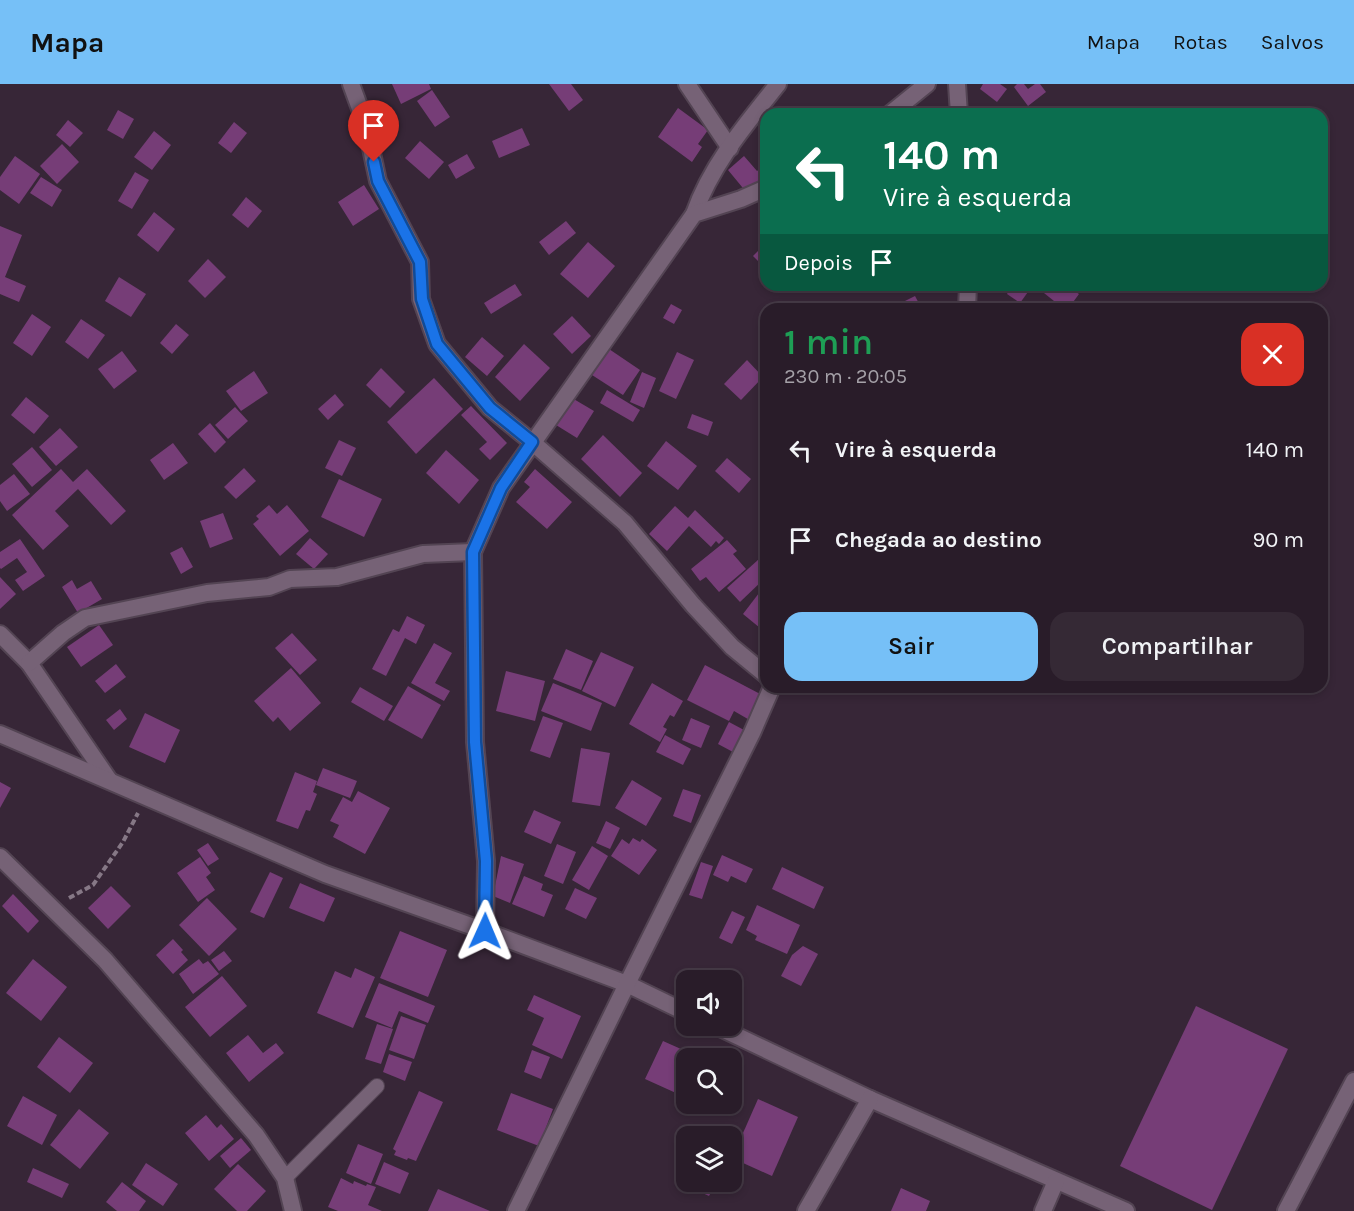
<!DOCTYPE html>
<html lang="pt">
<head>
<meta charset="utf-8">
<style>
	:root { --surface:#291c29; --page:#352935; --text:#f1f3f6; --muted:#a5a1a8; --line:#453a46; --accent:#76c0f7 }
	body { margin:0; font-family:Karla,sans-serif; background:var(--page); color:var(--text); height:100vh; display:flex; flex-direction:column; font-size:22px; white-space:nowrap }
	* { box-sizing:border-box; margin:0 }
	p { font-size:20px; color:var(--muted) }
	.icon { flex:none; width:33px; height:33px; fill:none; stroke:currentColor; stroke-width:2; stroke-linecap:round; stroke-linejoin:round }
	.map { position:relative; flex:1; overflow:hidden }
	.sheet { position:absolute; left:760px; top:219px; width:568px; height:390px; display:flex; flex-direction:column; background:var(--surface); border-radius:18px; box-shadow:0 3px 9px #0003,0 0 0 2px var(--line) }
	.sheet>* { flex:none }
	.guide { position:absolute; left:760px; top:24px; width:568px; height:183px; border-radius:18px; box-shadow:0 3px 9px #0003,0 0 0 2px var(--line); background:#0b6e4f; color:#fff; overflow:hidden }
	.controls { position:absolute; left:676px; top:886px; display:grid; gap:12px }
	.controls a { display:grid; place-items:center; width:66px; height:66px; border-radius:12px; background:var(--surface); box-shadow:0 3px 9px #0003,0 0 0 2px var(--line); font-size:30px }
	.pin { position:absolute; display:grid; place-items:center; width:51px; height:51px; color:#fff; margin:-62px -26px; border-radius:50% 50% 50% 0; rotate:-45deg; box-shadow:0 0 6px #0007 }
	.pin .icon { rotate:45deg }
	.me { position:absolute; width:66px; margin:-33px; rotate:1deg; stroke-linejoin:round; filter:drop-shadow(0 0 4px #0008) }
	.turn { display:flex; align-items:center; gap:21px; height:126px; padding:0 24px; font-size:27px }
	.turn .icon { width:78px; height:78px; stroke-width:2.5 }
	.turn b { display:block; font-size:42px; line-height:51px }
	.then { display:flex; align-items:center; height:57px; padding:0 24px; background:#0003; gap:12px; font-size:22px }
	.round { display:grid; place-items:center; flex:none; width:63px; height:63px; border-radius:18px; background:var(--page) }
	.overview { display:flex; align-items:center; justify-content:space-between; height:102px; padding:0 24px }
	h1 { font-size:36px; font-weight:600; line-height:45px; color:#1e9e55 }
	.primary-button { display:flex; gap:12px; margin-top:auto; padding:12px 24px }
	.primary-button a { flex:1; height:69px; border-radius:18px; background:var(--accent); color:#111; font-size:24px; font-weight:600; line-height:69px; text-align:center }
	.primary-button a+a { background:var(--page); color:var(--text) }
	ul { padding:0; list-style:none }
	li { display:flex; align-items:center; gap:18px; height:90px; padding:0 24px }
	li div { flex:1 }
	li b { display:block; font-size:22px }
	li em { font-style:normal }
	header { display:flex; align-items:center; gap:36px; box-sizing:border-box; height:84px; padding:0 30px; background:var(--accent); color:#111 }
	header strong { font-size:28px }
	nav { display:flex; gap:33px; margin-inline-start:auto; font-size:21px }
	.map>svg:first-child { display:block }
	.building { fill:#763d77 }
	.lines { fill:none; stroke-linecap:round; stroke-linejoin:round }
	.service-casing { stroke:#534453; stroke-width:16 }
	.minor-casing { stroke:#534453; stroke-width:20 }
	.path { stroke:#867886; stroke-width:4; stroke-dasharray:6 3; stroke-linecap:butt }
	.service { stroke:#766276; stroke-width:14 }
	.minor { stroke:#766276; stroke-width:16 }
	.route-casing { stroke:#114b97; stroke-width:15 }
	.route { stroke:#1a73e8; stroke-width:10 }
</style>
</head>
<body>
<header>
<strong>Mapa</strong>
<nav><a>Mapa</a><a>Rotas</a><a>Salvos</a></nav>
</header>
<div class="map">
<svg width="1354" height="1127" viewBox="0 0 1354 1127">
	<rect width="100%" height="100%" fill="#372637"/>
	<g class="building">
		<polygon points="392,0 429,0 431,5 401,20"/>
		<polygon points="549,0 571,0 583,16 569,27"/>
		<polygon points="983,0 1000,0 1007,5 997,18 980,5"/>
		<polygon points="1017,0 1024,0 1028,5 1035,0 1040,0 1046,8 1028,22 1014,3"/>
		<polygon points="432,6 450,33 435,43 417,17"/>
		<polygon points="678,24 708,46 698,60 702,63 692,78 658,53"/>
		<polygon points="118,26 134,35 123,55 107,46"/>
		<polygon points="68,36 83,49 70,63 56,51"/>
		<polygon points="234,38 247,49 231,69 218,59"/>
		<polygon points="522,44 530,61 499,74 492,57"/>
		<polygon points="154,47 171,61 152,86 134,73"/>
		<polygon points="766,51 766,68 758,60"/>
		<polygon points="420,57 444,78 429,95 405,74"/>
		<polygon points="62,60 79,78 57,100 40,82"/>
		<polygon points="467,70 475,84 456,95 448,81"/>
		<polygon points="15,72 40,90 19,120 0,106 0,93"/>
		<polygon points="744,72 757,87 765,81 766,83 766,92 747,109 728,86"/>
		<polygon points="135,88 149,96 132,125 118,117"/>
		<polygon points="41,93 62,106 52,123 30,109"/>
		<polygon points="364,101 379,125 353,142 338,118"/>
		<polygon points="246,113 262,127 248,144 232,131"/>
		<polygon points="154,128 175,145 158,168 137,151"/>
		<polygon points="566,137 576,149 549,171 539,158"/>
		<polygon points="0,142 22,151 5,193 26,202 19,218 0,210"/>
		<polygon points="588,158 615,182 588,214 560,190"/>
		<polygon points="765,160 766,162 766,185 753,172"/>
		<polygon points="208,175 226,193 205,214 188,197"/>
		<polygon points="119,193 146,210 131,233 105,217"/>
		<polygon points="515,200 522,211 491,230 484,219"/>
		<polygon points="1012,201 1033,201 1020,219 1007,210"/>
		<polygon points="1050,201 1077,201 1073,206 1079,210 1068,225 1064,225 1044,209"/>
		<polygon points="915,212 922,225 889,225"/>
		<polygon points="671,220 682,226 674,240 663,234"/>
		<polygon points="32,230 51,243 32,272 13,259"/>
		<polygon points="572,232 591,252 572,270 553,250"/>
		<polygon points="81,235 105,251 88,275 65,258"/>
		<polygon points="176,240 189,251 172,270 160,259"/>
		<polygon points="482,253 504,272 487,292 465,273"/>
		<polygon points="766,258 766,275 758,266"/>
		<polygon points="524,260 550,284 520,317 495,293"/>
		<polygon points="609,265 640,286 623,311 592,291"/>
		<polygon points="122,267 137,287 114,305 98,285"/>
		<polygon points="677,268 694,276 676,315 659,307"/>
		<polygon points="747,276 763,293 741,316 724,300"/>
		<polygon points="381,284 405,308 390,324 366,301"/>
		<polygon points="254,287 268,309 241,327 226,307"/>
		<polygon points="642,288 656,294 644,324 630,318"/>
		<polygon points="434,294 463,325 416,370 387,338"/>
		<polygon points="607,306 640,326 633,338 600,319"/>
		<polygon points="335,310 344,321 328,336 318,325"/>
		<polygon points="26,313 49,332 34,350 11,331"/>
		<polygon points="572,314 594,327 577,354 556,341"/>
		<polygon points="471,322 507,359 490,376 479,365 487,358 461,331"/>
		<polygon points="235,323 248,337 228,355 215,341"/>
		<polygon points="692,330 713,338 708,352 687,344"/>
		<polygon points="210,339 226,358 215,369 198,350"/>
		<polygon points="60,344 78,363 56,382 39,363"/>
		<polygon points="603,351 642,389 620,413 581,375"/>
		<polygon points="339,356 356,364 342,392 325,384"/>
		<polygon points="666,357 697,382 678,406 647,382"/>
		<polygon points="173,359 188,379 164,396 150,376"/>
		<polygon points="32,363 52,386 32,403 12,380"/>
		<polygon points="446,366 479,396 459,420 426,389"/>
		<polygon points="727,374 751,395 739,409 715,387"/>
		<polygon points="244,384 256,397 236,415 224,403"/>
		<polygon points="61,385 73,398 87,385 126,427 111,441 78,405 55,427 69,442 43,466 12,431"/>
		<polygon points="535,385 572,418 547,445 516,418 530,403 524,398"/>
		<polygon points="14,390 30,410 7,427 0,417 0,401"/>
		<polygon points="766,393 766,410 759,405"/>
		<polygon points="339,395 382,415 364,453 321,433"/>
		<polygon points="269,421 277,430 287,421 309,447 280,472 253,440 259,435 256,432"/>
		<polygon points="675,422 688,434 695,426 724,454 719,460 716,457 711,463 689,442 667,467 649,450"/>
		<polygon points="223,429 233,455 210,464 200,437"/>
		<polygon points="310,454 328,470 314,485 296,470"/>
		<polygon points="20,455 45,492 23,507 15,496 27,488 17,474 1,485 0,484 0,468"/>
		<polygon points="727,456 737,467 733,470 746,485 719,508 706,493 700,497 691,485"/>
		<polygon points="182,463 193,483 181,490 170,469"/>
		<polygon points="759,475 766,483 766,493 740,518 727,504"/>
		<polygon points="0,493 16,510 0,525"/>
		<polygon points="72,496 77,505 91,497 102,515 78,529 62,503"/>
		<polygon points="766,500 766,549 743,530"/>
		<polygon points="407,532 425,541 416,560 405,554 386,592 372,585 393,545 399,548"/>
		<polygon points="99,541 113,561 81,583 67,563"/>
		<polygon points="292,549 317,576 300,591 275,564"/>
		<polygon points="434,559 452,569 435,599 450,607 444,617 411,599"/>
		<polygon points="566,565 593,577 581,606 553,595"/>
		<polygon points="601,568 634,583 615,623 582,607"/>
		<polygon points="116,580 126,593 105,609 95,597"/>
		<polygon points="705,581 766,613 753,638 734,627 729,637 687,616"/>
		<polygon points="291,584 321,619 290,647 278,633 273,638 254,617"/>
		<polygon points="506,587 545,597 535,637 496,627"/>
		<polygon points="553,599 602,619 591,647 541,627"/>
		<polygon points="652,599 683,617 674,633 670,631 663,643 667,645 660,658 629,640"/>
		<polygon points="408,602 441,621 422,655 388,636"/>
		<polygon points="360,603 393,622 384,637 351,618"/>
		<polygon points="120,625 127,635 114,646 106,636"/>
		<polygon points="145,629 180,646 165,679 129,663"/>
		<polygon points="543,632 563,639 550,674 530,667"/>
		<polygon points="691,634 710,642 701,664 682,656"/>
		<polygon points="729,638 744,646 733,668 718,660"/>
		<polygon points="665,651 691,665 683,681 656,668"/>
		<polygon points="581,664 610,669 600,722 572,718"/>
		<polygon points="323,684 357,697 350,714 316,701"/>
		<polygon points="295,688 317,697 313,708 317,710 310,727 306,726 298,745 276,737"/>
		<polygon points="632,696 662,714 646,742 615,724"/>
		<polygon points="0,698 11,704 0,724"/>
		<polygon points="683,705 701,711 691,739 673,732"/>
		<polygon points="358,707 390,724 365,770 333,753 339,741 330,737 343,713 352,718"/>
		<polygon points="534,726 561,738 551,760 524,748"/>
		<polygon points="606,737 620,744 610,765 596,759"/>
		<polygon points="633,754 640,758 642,755 657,766 639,791 611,772 622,755 629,760"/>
		<polygon points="208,759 219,775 208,782 197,766"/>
		<polygon points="557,760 576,768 563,800 544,792"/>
		<polygon points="592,762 608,772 589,806 572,796"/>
		<polygon points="722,771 753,785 746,799 731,792 728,798 713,791"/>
		<polygon points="501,772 524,780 510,819 493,812"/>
		<polygon points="200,773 211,789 206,793 215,806 198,818 177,789"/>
		<polygon points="701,778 713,782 702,815 689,811"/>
		<polygon points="782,783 824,803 814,825 772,805"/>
		<polygon points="270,788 283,794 264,834 250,828"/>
		<polygon points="524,792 543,800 541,806 553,811 544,833 512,820"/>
		<polygon points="300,799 335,814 324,838 289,824"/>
		<polygon points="111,802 131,822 108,845 88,824"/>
		<polygon points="575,804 597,814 586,835 565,825"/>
		<polygon points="13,810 39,837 28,849 2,822"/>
		<polygon points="207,814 237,845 209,872 179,841"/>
		<polygon points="757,821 800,841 787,870 755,856 757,852 746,846"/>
		<polygon points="732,827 745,833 732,860 719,854"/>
		<polygon points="400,847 447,866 428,913 380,894"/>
		<polygon points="173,855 183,866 181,868 188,876 173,890 156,871"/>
		<polygon points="803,862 818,870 801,902 781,892 792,871"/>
		<polygon points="224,867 232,877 219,887 211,876"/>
		<polygon points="33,875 67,903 41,937 6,909"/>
		<polygon points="199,875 203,880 208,877 219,890 193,910 179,890"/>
		<polygon points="355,884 375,893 353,944 317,929 335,887 351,894"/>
		<polygon points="222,892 247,922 210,953 185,923"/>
		<polygon points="379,899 435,922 428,939 399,927 392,944 365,933"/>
		<polygon points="534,911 581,932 562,975 532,961 544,934 527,926"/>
		<polygon points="1196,922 1288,965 1212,1126 1120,1082"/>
		<polygon points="401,932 426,941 414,975 389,966"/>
		<polygon points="377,940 393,945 381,980 365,975"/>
		<polygon points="248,951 263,969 276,959 284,969 249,998 226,969"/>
		<polygon points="59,953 93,979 70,1009 37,983"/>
		<polygon points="663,957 690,969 688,973 693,975 687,975 687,1014 645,995"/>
		<polygon points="532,966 550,973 541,995 524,988"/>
		<polygon points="389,970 412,978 405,997 383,988"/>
		<polygon points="419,1007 443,1018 416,1077 408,1074 407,1076 394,1071 396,1067 393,1065"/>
		<polygon points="511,1009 553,1025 539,1062 497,1046"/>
		<polygon points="23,1012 57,1031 42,1061 7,1042"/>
		<polygon points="758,1015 798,1033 772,1092 732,1074"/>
		<polygon points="79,1025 109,1049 80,1085 50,1061"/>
		<polygon points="206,1031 217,1044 221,1040 234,1055 209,1077 185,1049"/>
		<polygon points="241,1054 251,1066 230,1084 220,1072"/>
		<polygon points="358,1060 383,1070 371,1100 346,1089"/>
		<polygon points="384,1078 409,1089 400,1110 375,1100"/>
		<polygon points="146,1079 178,1100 163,1122 132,1101"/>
		<polygon points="238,1080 266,1107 247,1127 237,1127 214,1105"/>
		<polygon points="682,1082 687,1084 687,1098 716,1098 709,1112 676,1097"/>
		<polygon points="33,1084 69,1100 62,1114 27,1098"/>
		<polygon points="341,1094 353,1100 354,1097 366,1102 367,1100 376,1103 368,1121 382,1127 338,1127 328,1123"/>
		<polygon points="122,1098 146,1117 139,1127 117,1127 106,1118"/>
		<polygon points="901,1104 930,1117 926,1127 891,1127"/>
		<polygon points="438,1105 490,1127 428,1127"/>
	</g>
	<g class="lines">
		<g class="service-casing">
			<polyline id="service" points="285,1094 377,1002"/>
		</g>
		<g class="minor-casing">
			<g id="minor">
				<polyline points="351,0 366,41 378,97 420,178 421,215 437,260 490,324 532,358 625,439 693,521 732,563 766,591"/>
				<polyline points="687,0 730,64"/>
				<polyline points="957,0 959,30"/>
				<polyline points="890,30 927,0"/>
				<path d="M694,130C711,81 746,40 778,0"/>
				<polyline points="967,225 968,201"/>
				<polyline points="0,550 29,579 109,696"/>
				<polyline points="29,579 63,549 85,534 207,509 269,503 290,495 337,493 423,470 473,468"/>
				<polyline points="0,650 325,790 485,847 627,900 687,929"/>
				<polyline points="0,773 105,876 256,1051 285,1094 293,1127"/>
				<polyline points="485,847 486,777 475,658 473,468 501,404 694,130 741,115 766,104"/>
				<polyline points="716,942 870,1015 1126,1127"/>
				<polyline points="516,1127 627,900 752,649 772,603"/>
				<polyline points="806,1127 870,1015"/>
				<polyline points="1043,1127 1056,1097"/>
				<polyline points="1286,1127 1354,997"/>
			</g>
		</g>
		<polyline class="path" points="69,814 93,801 123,758 138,729"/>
		<use href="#service" class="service"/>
		<use href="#minor" class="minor"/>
	</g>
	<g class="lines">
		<g class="route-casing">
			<polyline id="route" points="374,78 378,97 420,178 422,215 437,260 490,324 532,358 501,404 473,468 475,658 486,777 485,847"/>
		</g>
		<use href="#route" class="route"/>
	</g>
</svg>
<div class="controls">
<a><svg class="icon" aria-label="sound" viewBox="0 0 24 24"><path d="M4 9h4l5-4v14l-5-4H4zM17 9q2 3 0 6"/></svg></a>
<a><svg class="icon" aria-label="search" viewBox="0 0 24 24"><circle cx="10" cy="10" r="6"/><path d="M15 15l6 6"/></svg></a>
<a><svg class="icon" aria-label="layers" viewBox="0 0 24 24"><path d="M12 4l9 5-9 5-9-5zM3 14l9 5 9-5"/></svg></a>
</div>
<div class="pin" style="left:374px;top:78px;background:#d93025"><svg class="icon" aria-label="arrive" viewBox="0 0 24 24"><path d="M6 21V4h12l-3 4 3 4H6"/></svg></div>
<svg class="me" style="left:485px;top:847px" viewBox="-20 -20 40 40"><path d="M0-17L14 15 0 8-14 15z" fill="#1a73e8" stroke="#fff" stroke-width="4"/></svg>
<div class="guide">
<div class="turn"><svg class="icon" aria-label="left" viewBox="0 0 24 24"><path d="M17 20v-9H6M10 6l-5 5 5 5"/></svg><div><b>140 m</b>Vire à esquerda</div></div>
<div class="then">Depois<svg class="icon" aria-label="arrive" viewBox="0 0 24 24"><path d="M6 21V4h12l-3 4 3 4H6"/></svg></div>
</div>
<section class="sheet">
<div class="overview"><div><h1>1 min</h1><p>230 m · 20:05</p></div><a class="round" style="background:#d93025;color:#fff"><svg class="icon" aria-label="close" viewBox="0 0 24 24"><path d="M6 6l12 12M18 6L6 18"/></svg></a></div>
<ul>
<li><svg class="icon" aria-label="left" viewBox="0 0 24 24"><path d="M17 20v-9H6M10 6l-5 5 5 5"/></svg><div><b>Vire à esquerda</b></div><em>140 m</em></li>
<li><svg class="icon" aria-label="arrive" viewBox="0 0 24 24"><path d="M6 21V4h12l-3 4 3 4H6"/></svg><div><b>Chegada ao destino</b></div><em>90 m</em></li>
</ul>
<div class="primary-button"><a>Sair</a><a>Compartilhar</a></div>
</section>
</div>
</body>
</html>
